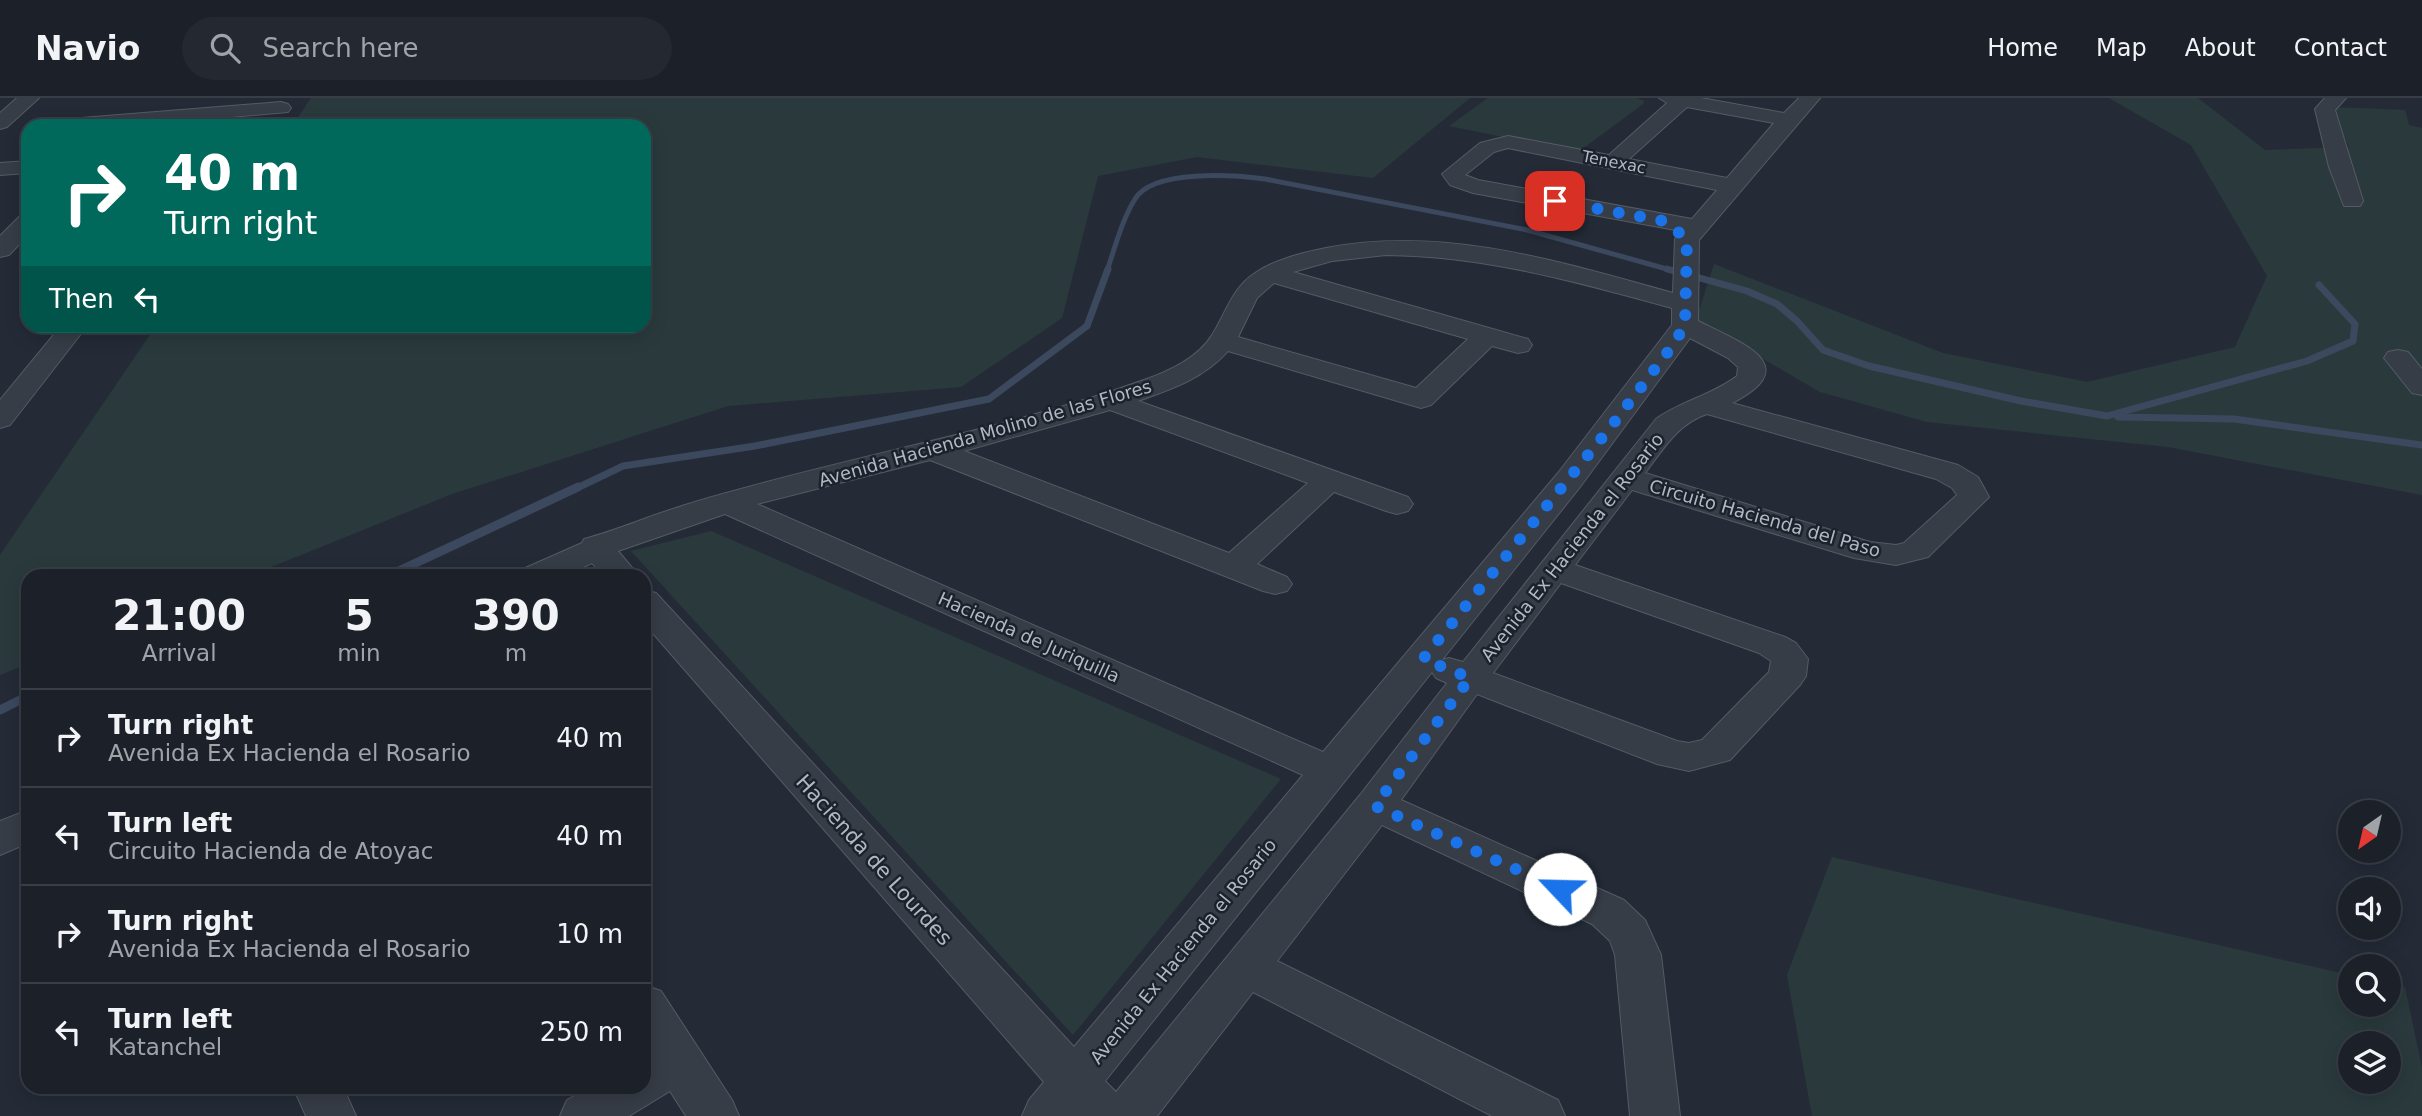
<!DOCTYPE html>
<html lang="en">
<head>
<meta charset="utf-8">
<style>
	:root { --surface:#1b2029; --page:#242831; --text:#f1f3f6; --muted:#a0a3a8; --line:#393e46 }
	body { margin:0; font-family:"DejaVu Sans",sans-serif; background:var(--page); color:var(--text); height:100vh; display:flex; flex-direction:column; font-size:26px; white-space:nowrap }
	* { box-sizing:border-box; margin:0 }
	p { font-size:23px; color:var(--muted) }
	.icon { flex:none; width:38px; height:38px; fill:none; stroke:currentColor; stroke-width:2; stroke-linecap:round; stroke-linejoin:round }
	.map { position:relative; flex:1; overflow:hidden }
	.side { position:absolute; left:21px; top:471px; width:630px; height:525px; display:flex; flex-direction:column; background:var(--surface); border-radius:21px; box-shadow:0 4px 18px #0003,0 0 0 2px var(--line) }
	.side>* { flex:none }
	.guide { position:absolute; left:21px; top:21px; width:630px; height:214px; border-radius:21px; box-shadow:0 4px 18px #0003,0 0 0 2px var(--line); background:#00695c; color:#fff; overflow:hidden }
	.needle { width:46px; rotate:214deg }
	.fabs { position:absolute; left:2338px; top:702px; display:grid; gap:14px }
	.fabs a { display:grid; place-items:center; width:63px; height:63px; border-radius:50%; background:var(--surface); box-shadow:0 4px 18px #0003,0 0 0 2px var(--line); font-size:35px }
	.pin { position:absolute; display:grid; place-items:center; width:60px; height:60px; color:#fff; margin:-30px; border-radius:14px; box-shadow:0 4px 10px #0006 }
	.me { position:absolute; width:77px; margin:-38px; rotate:294deg; stroke-linejoin:round; filter:drop-shadow(0 0 5px #0008) }
	.turn { display:flex; align-items:center; gap:24px; height:147px; padding:0 28px; font-size:32px }
	.turn .icon { width:91px; height:91px; stroke-width:2.5 }
	.turn b { display:block; font-size:49px; line-height:60px }
	.then { display:flex; align-items:center; height:66px; padding:0 28px; background:#0003; gap:14px; font-size:26px }
	.eta { display:flex; justify-content:space-evenly; align-items:center; height:119px; text-align:center }
	.eta b { font-size:42px; font-weight:700; line-height:49px }
	ul { padding:0; list-style:none }
	li { display:flex; align-items:center; gap:21px; height:98px; padding:0 28px; border-top:2px solid var(--line) }
	li div { flex:1 }
	li b { display:block; font-size:26px }
	li em { font-style:normal }
	header { display:flex; align-items:center; gap:42px; box-sizing:border-box; height:98px; padding:0 35px; background:var(--surface); border-bottom:2px solid var(--line) }
	header strong { font-size:33px }
	nav { display:flex; gap:38px; margin-inline-start:auto; font-size:24px }
	.search { width:490px; height:63px; background:var(--page); display:flex; align-items:center; gap:18px; box-sizing:border-box; padding:0 24px; border-radius:38px; color:var(--muted); font-size:26px }
	.map>svg:first-child { display:block }
	.green { fill:#2a3a3c; fill-rule:evenodd }
	.lines { fill:none; stroke-linecap:round; stroke-linejoin:round }
	.stream-far2 { stroke:#3b485e; stroke-width:5 }
	.stream-far1 { stroke:#3b485e; stroke-width:7 }
	.stream { stroke:#3b485e; stroke-width:9 }
	.minor-casing { stroke:#555b65; stroke-width:2 }
	.minor { fill:#373d47; fill-rule:evenodd }
	.route { stroke:#1a73e8; stroke-width:12; stroke-dasharray:0 21.6 }
	.labels { text-anchor:middle; dominant-baseline:central; stroke-width:5; stroke-linejoin:round; paint-order:stroke }
	.far-street-label { font-size:16px; fill:#b2b8c3; stroke:#1c222c }
	.street-label { font-size:18px; fill:#b2b8c3; stroke:#1c222c }
	.near-street-label { font-size:21px; fill:#b2b8c3; stroke:#1c222c }
</style>
</head>
<body>
<header>
<strong>Navio</strong>
<div class="search"><svg class="icon" aria-label="search" viewBox="0 0 24 24"><circle cx="10" cy="10" r="6"/><path d="M15 15l6 6"/></svg>Search here</div>
<nav><a>Home</a><a>Map</a><a>About</a><a>Contact</a></nav>
</header>
<div class="map">
<svg width="2422" height="1018" viewBox="0 0 2422 1018">
	<rect width="100%" height="100%" fill="#242b37"/>
	<g class="green">
		<polygon points="311,0 1470,0 1373,80 1197,59 1098,78 1062,220 961,289 728,308 452,396 249,478 28,478 28,566 0,577 0,457 156,228 644,228 644,28 292,28"/>
		<polygon points="1488,0 1637,0 1644,3 1643,6 1578,54 1449,28"/>
		<polygon points="2109,0 2198,0 2265,52 2349,49 2330,9 2405,12 2409,27 2422,30 2422,397 2168,349 1927,324 1820,294 1696,222 1714,166 1943,255 2087,284 2235,249 2267,178 2191,47"/>
		<polygon points="711,433 1281,681 1073,937 631,453"/>
		<path d="M1832,759L2350,877V906H2389V886L2405,889L2422,970V1018H1812L1787,877ZM2389,945V984H2350V945Z"/>
	</g>
	<g class="lines">
		<path class="stream-far2" d="M1107,173C1115,149 1122,122 1135,101C1153,71 1234,77 1265,81L1527,132L1674,173"/>
		<g class="stream-far1">
			<polyline points="1667,171 1747,193 1777,206 1797,223 1823,252 1869,268 2021,303 2107,318 2307,263 2353,243 2355,226 2319,187"/>
			<polyline points="2118,319 2234,321 2422,347"/>
			<polyline points="575,391 623,368 755,348 989,301 1087,228 1108,171"/>
		</g>
		<g class="stream">
			<polyline points="388,478 578,389"/>
			<polyline points="0,612 28,598"/>
		</g>
		<g class="minor-casing">
			<g id="minor">
				<polygon points="17,0 39,0 7,29 0,31 0,15"/>
				<path d="M1659,0H1701L1784,15L1799,0H1820L1699,142L1698,223C1739,244 1807,267 1732,305L1958,367L1978,379L1989,399L1928,459L1896,467L1854,460L1632,392L1575,467L1785,539L1796,545L1808,561L1806,578L1800,587L1730,662L1689,673L1657,666L1477,596L1401,702L1624,802L1645,822L1661,857L1680,1018H1630L1615,857L1610,843L1592,826L1382,727L1277,863L1558,1002L1565,1018H1492L1253,894L1157,1018H1022L1029,1002L1044,984L644,525V492L656,495L1074,949L1303,677L725,416L618,453L639,478H604L592,465L563,478H518L523,471L582,445L584,441C615,433 644,420 673,411C699,402 726,395 752,388C883,352 1016,328 1144,282C1169,273 1198,260 1212,237C1226,215 1232,190 1255,175C1276,161 1302,155 1326,150C1444,127 1561,164 1673,195L1675,141L1681,133L1473,95L1450,87L1442,76L1480,45L1508,38L1609,57L1667,5ZM1687,9L1774,25L1727,80L1629,61ZM1508,50L1717,92L1692,121L1478,82L1465,77L1494,54ZM1386,157C1486,158 1577,184 1672,210V227L1558,375L1323,654L757,406L930,362L1263,493L1275,496L1287,493L1292,486L1287,479L1257,466L1334,394L1386,413L1397,416L1408,413L1413,406L1408,399L1138,303C1172,291 1204,280 1228,253L1421,310L1431,307L1492,248L1518,255L1528,253L1532,247L1528,241L1293,174L1332,163ZM1274,185L1468,241L1416,290L1238,239L1257,200ZM1690,240L1728,260L1738,269L1737,278C1712,297 1681,303 1656,321L1463,564L1449,560L1442,562L1580,389ZM1110,312L1308,385L1229,455L964,353ZM1707,316L1936,381L1952,390L1957,397L1904,445L1896,447L1870,444L1645,375C1663,352 1677,326 1707,316ZM1561,485L1759,555L1771,563L1769,574L1702,642L1689,645L1677,643L1493,575ZM1432,574L1436,580L1447,585L1360,697L1116,994L1105,983Z"/>
				<polygon points="2325,0 2346,0 2335,12 2363,103 2360,108 2344,108 2329,69 2315,11"/>
				<polygon points="281,4 288,6 291,10 288,14 131,28 46,28 49,24 56,22"/>
				<polygon points="28,63 28,75 0,77 0,65"/>
				<polygon points="28,116 28,137 9,157 0,159 0,138 20,118"/>
				<polygon points="61,228 87,228 10,327 0,330 0,302"/>
				<polygon points="2398,252 2408,254 2422,271 2422,297 2412,295 2384,260 2388,254"/>
				<polygon points="28,712 28,745 0,757 0,723"/>
				<polygon points="644,887 661,893 732,1002 739,1018 686,1018 670,993 629,1018 560,1018 567,1002 590,989 644,989 644,958 648,956 644,949"/>
				<polygon points="293,989 343,989 356,1018 306,1018"/>
			</g>
		</g>
		<use href="#minor" class="minor"/>
	</g>
	<g class="lines">
		<polyline class="route" points="1555,103 1664,123 1687,141 1685,228 1667,255 1613,326 1423,561 1470,580 1375,708 1560,791"/>
	</g>
	<g class="labels">
		<g class="far-street-label">
			<text transform="translate(1614 64) rotate(11)">Tenexac</text>
		</g>
		<g class="street-label">
			<text transform="translate(985 335) rotate(-16)">Avenida Hacienda Molino de las Flores</text>
			<text transform="translate(1765 420) rotate(16)">Circuito Hacienda del Paso</text>
			<text transform="translate(1572 449) rotate(-52)">Avenida Ex Hacienda el Rosario</text>
			<text transform="translate(1029 539) rotate(24)">Hacienda de Juriquilla</text>
			<text transform="translate(1183 853) rotate(-51)">Avenida Ex Hacienda el Rosario</text>
		</g>
		<g class="near-street-label">
			<text transform="translate(874 762) rotate(48)">Hacienda de Lourdes</text>
		</g>
	</g>
</svg>
<div class="fabs">
<a><svg class="needle" viewBox="-14 -14 28 28"><path d="M0-13l5 13h-10z" fill="#e53935"/><path d="M0 13l5-13h-10z" fill="#a0a3a8"/></svg></a>
<a><svg class="icon" aria-label="sound" viewBox="0 0 24 24"><path d="M4 9h4l5-4v14l-5-4H4zM17 9q2 3 0 6"/></svg></a>
<a><svg class="icon" aria-label="search" viewBox="0 0 24 24"><circle cx="10" cy="10" r="6"/><path d="M15 15l6 6"/></svg></a>
<a><svg class="icon" aria-label="layers" viewBox="0 0 24 24"><path d="M12 4l9 5-9 5-9-5zM3 14l9 5 9-5"/></svg></a>
</div>
<div class="pin" style="left:1555px;top:103px;background:#d93025"><svg class="icon" aria-label="arrive" viewBox="0 0 24 24"><path d="M6 21V4h12l-3 4 3 4H6"/></svg></div>
<svg class="me" style="left:1560px;top:791px" viewBox="-20 -20 40 40"><circle r="19" fill="#fff"/><path d="M0-13L10 11 0 6-10 11z" fill="#1a73e8"/></svg>
<div class="guide">
<div class="turn"><svg class="icon" aria-label="right" viewBox="0 0 24 24"><path d="M7 20v-9h11M14 6l5 5-5 5"/></svg><div><b>40 m</b>Turn right</div></div>
<div class="then">Then<svg class="icon" aria-label="left" viewBox="0 0 24 24"><path d="M17 20v-9H6M10 6l-5 5 5 5"/></svg></div>
</div>
<section class="side">
<div class="eta">
<div><b>21:00</b><p>Arrival</p></div>
<div><b>5</b><p>min</p></div>
<div><b>390</b><p>m</p></div>
</div>
<ul>
<li><svg class="icon" aria-label="right" viewBox="0 0 24 24"><path d="M7 20v-9h11M14 6l5 5-5 5"/></svg><div><b>Turn right</b><p>Avenida Ex Hacienda el Rosario</p></div><em>40 m</em></li>
<li><svg class="icon" aria-label="left" viewBox="0 0 24 24"><path d="M17 20v-9H6M10 6l-5 5 5 5"/></svg><div><b>Turn left</b><p>Circuito Hacienda de Atoyac</p></div><em>40 m</em></li>
<li><svg class="icon" aria-label="right" viewBox="0 0 24 24"><path d="M7 20v-9h11M14 6l5 5-5 5"/></svg><div><b>Turn right</b><p>Avenida Ex Hacienda el Rosario</p></div><em>10 m</em></li>
<li><svg class="icon" aria-label="left" viewBox="0 0 24 24"><path d="M17 20v-9H6M10 6l-5 5 5 5"/></svg><div><b>Turn left</b><p>Katanchel</p></div><em>250 m</em></li>
</ul>
</section>
</div>
</body>
</html>
